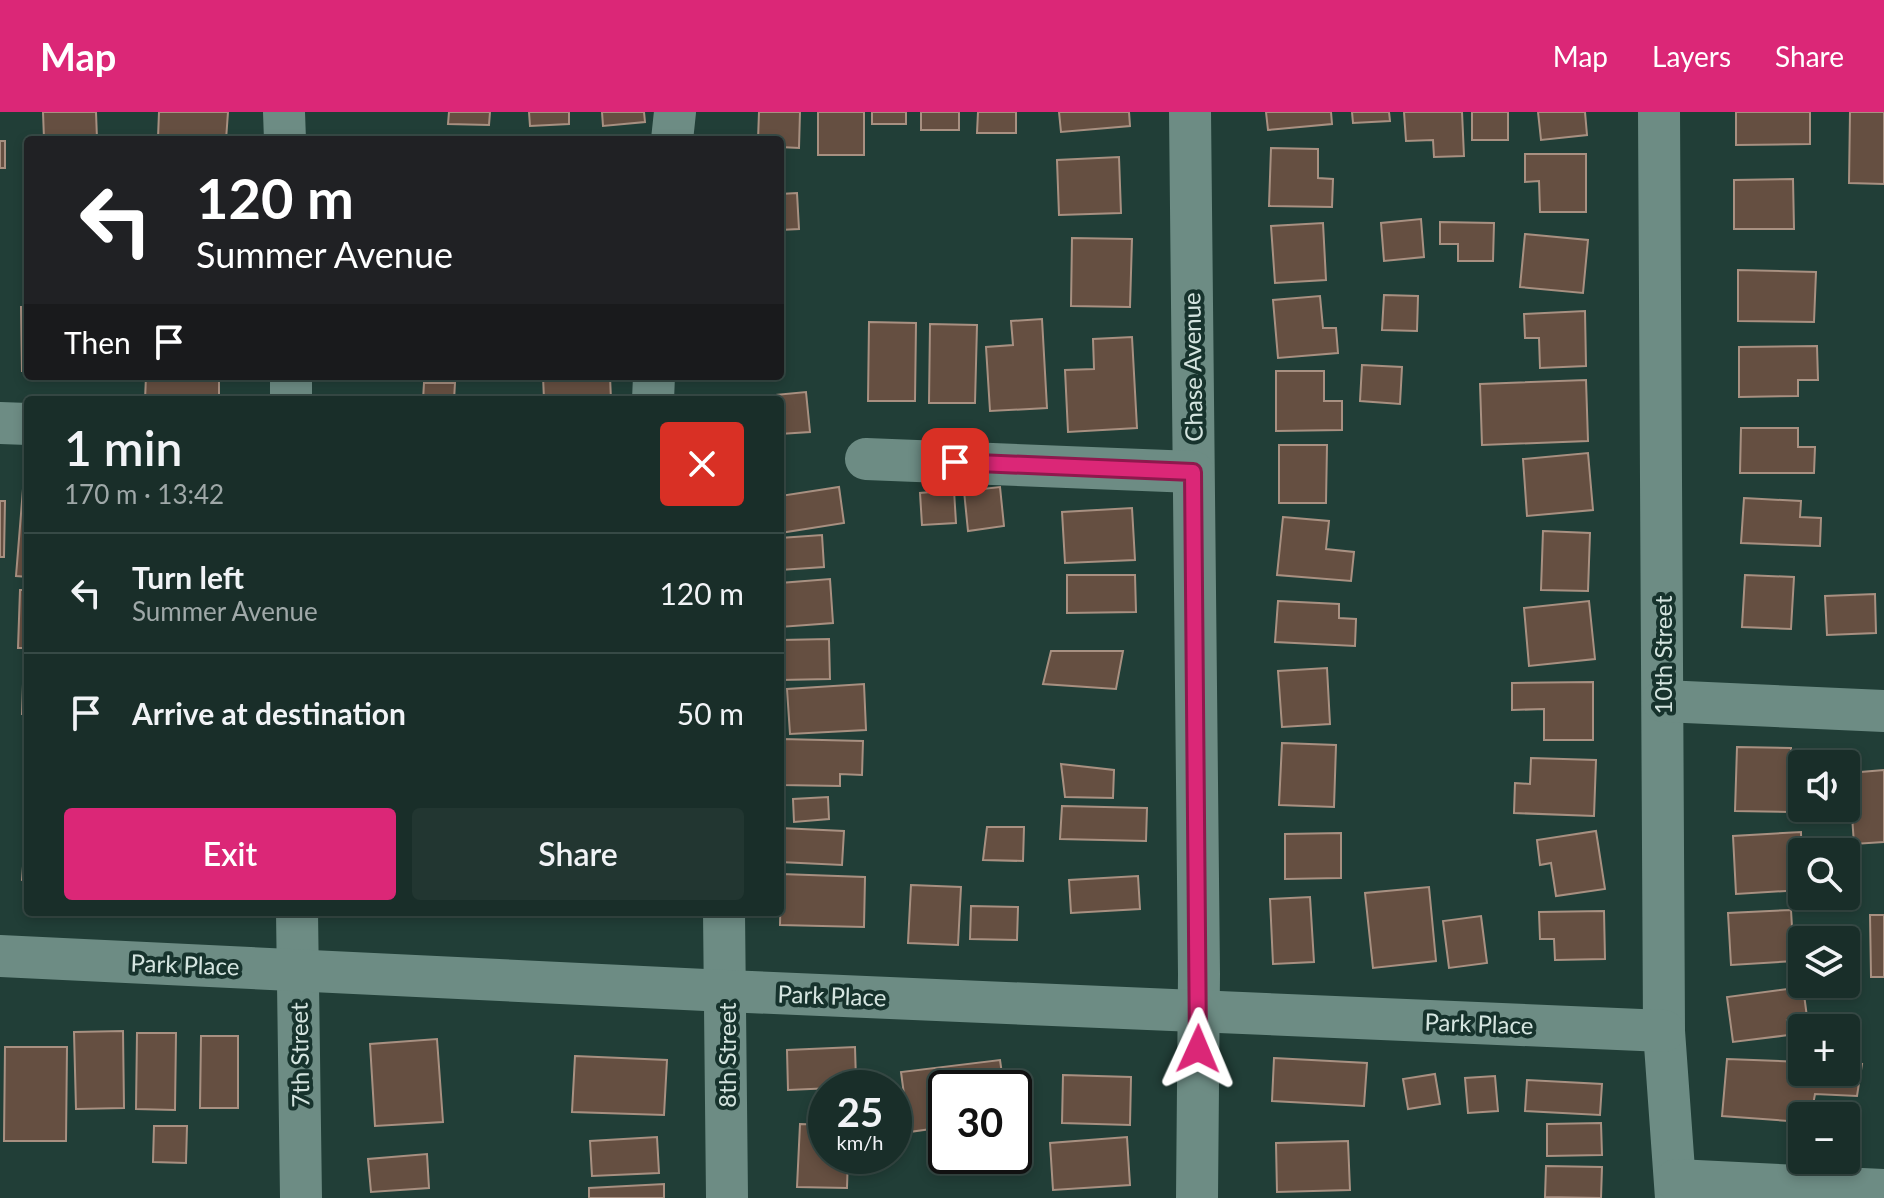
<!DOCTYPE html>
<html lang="en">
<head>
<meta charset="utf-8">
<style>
	:root { --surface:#192e29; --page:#223631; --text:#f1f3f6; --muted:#9fa8a8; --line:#374a46; --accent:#db2777 }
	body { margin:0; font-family:Lato,sans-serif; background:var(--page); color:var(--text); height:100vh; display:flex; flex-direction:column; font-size:30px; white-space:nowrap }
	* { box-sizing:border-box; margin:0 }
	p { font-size:26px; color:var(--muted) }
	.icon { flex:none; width:44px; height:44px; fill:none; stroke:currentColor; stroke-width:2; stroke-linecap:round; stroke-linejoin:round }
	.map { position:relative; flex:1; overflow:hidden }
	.drawer { position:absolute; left:24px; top:284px; width:760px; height:520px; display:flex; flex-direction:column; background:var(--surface); border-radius:8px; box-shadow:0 4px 12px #0003,0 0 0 2px var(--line) }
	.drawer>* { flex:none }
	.hud { position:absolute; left:24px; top:24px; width:760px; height:244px; border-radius:8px; box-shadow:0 4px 12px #0003,0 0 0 2px var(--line); background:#202124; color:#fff; overflow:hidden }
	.controls { position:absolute; left:1788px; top:638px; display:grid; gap:16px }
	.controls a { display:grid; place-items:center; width:72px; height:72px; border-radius:8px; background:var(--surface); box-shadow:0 4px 12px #0003,0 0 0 2px var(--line); font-size:40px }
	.speed { position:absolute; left:808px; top:958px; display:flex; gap:16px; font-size:40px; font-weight:700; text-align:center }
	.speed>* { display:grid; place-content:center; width:104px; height:104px; border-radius:50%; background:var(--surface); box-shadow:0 4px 12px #0003,0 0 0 2px var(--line); line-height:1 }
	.speed small { font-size:20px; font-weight:400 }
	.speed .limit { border:4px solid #111; border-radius:12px; background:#fff; color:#111 }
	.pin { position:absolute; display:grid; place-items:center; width:68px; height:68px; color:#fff; margin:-34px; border-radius:16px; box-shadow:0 4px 12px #0006 }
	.me { position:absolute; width:88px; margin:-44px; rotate:1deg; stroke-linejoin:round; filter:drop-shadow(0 0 6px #0008) }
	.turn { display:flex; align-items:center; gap:28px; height:168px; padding:0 40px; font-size:36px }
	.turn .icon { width:104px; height:104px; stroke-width:2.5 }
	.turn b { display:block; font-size:56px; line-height:68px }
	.then { display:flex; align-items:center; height:76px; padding:0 40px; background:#0003; gap:16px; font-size:30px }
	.round { display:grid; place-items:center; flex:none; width:84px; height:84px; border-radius:8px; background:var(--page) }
	.summary { display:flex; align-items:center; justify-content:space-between; height:136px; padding:0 40px }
	h1 { font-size:48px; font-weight:600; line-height:60px }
	.primary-button { display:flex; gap:16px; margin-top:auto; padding:16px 40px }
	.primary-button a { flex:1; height:92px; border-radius:8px; background:var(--accent); color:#fff; font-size:32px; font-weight:600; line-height:92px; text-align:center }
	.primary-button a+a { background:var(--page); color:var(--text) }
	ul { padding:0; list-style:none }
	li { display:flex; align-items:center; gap:24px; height:120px; padding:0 40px; border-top:2px solid var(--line) }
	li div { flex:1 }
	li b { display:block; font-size:30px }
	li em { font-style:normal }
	header { display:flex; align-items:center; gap:48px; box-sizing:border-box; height:112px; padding:0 40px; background:var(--accent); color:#fff }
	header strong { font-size:38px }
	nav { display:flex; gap:44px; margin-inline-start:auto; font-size:28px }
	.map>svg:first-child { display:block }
	.building { fill:#654f41; stroke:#a89081; stroke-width:2 }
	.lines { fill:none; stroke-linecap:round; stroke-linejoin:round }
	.minor { stroke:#6d8c84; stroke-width:42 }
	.route-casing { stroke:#8e194d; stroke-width:20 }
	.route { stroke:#db2777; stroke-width:14 }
	.labels { text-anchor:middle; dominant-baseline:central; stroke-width:8; stroke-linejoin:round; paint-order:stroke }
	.street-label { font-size:24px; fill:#d5e5e0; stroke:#17332d }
</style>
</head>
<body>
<header>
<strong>Map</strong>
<nav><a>Map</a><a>Layers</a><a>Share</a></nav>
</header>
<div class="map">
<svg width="1884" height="1086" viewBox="0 0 1884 1086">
	<rect width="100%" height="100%" fill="#213e37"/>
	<g class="building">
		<polygon points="43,0 96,0 97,27 44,27"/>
		<polygon points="159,0 228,0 226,28 158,26"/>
		<polygon points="449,0 490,0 489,13 448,12"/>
		<polygon points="529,0 569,0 569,12 530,14"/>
		<polygon points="602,0 644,0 645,10 603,14"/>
		<polygon points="759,0 800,0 799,36 780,35 780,28 758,28"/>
		<rect x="818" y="0" width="46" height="43"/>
		<rect x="872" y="0" width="34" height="12"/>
		<rect x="921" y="0" width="38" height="18"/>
		<polygon points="978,0 1016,0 1016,21 977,21"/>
		<polygon points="1059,0 1129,0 1130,14 1061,20"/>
		<polygon points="1266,0 1331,0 1332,12 1268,18"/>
		<polygon points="1352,0 1389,0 1390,9 1353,11"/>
		<polygon points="1404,0 1462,0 1464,44 1434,45 1433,28 1406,29"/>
		<rect x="1472" y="0" width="36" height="28"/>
		<polygon points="1538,0 1585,0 1587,23 1541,28"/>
		<polygon points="1736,0 1810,0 1810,32 1736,33"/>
		<polygon points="1850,0 1884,0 1884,72 1849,71"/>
		<rect x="0" y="29" width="5" height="27"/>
		<polygon points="1271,36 1318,37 1318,66 1333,67 1332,95 1269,94"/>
		<polygon points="1525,42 1586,42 1586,100 1540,100 1539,69 1525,70"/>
		<polygon points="1119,45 1121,101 1059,103 1057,48"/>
		<polygon points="1793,67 1794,117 1734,117 1734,68"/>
		<polygon points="797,81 799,117 780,118 780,82"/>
		<polygon points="1421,107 1424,145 1384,149 1381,111"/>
		<polygon points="1440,110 1494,111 1493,149 1458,149 1458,132 1440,132"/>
		<polygon points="1323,111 1326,168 1275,171 1271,114"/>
		<polygon points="1525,122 1588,128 1583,181 1520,175"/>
		<polygon points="1072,126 1132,127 1130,195 1071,194"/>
		<polygon points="1738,158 1816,160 1814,210 1738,209"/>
		<polygon points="1384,183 1418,184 1417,219 1382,218"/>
		<polygon points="1320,184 1323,216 1336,216 1338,241 1278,246 1273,188"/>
		<polygon points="21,195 28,195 28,259 22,259"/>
		<polygon points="1585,199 1586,254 1540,256 1539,226 1525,226 1524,202"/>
		<polygon points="1042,207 1047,296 990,299 986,235 1013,233 1011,209"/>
		<polygon points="869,210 916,211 915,289 868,289"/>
		<polygon points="930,212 977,213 975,291 929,291"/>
		<polygon points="1132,225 1137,316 1068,320 1065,258 1094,257 1093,227"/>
		<polygon points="1817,234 1818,268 1798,268 1798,284 1739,285 1739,235"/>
		<polygon points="1362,253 1402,255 1400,292 1360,289"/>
		<polygon points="1276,259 1324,259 1324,289 1342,289 1342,318 1276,319"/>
		<polygon points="146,264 219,264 219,288 145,288"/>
		<polygon points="543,264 610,264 611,288 544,288"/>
		<polygon points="1586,268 1588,329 1482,333 1480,272"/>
		<polygon points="424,271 455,271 454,288 423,288"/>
		<polygon points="806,280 810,320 780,322 780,288 721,288"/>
		<polygon points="1741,316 1798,316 1798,335 1815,335 1814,361 1740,361"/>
		<polygon points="1279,333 1327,333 1326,391 1279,391"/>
		<polygon points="1588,341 1593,398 1527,404 1523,347"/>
		<polygon points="25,352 28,352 28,465 16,464"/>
		<polygon points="839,375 844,411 780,421 780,384"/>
		<polygon points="1000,375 1004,414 968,419 964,379"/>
		<polygon points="954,378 956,411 922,413 920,381"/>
		<polygon points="1744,386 1801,389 1800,405 1821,406 1820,434 1741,431"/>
		<polygon points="0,389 5,389 4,445 0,445"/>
		<polygon points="1132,396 1135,448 1065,451 1062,400"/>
		<polygon points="1283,405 1329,409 1326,437 1354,440 1351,469 1277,463"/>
		<polygon points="1543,419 1590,421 1588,479 1541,478"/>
		<polygon points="822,423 824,455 780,458 780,426"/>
		<polygon points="1067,463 1135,463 1136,500 1067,501"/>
		<polygon points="1745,463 1794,465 1791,517 1742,515"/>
		<polygon points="830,467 833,511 780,515 780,471"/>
		<polygon points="20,478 28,478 28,536 18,536"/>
		<polygon points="1875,482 1876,521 1827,523 1825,484"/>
		<polygon points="1278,489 1339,492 1339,506 1356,507 1355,534 1275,530"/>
		<polygon points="1589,489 1595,547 1529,554 1524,496"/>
		<polygon points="829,527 830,567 780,568 780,528"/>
		<polygon points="1051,539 1123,539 1116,577 1043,572"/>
		<polygon points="1327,556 1330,612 1282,615 1278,559"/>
		<polygon points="1593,570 1593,628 1544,628 1544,597 1512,598 1512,571"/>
		<polygon points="23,572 28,572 28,602 22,602"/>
		<polygon points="864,572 866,618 790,622 787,577"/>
		<polygon points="782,627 863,629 862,663 840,662 840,674 781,673"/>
		<polygon points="1282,631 1336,633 1334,695 1279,693"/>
		<polygon points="1737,635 1791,636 1790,700 1735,699"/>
		<polygon points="1531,646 1596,648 1594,704 1514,701 1515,671 1530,672"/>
		<polygon points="1061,652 1114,658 1113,686 1065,685"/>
		<polygon points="1884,658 1884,730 1854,732 1849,661"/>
		<polygon points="828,685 829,707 794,710 793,687"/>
		<polygon points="28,686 28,769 22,768"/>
		<polygon points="1062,694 1147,696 1146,729 1060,727"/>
		<polygon points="987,715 1024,715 1023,749 983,748"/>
		<polygon points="780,716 844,719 842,753 780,750"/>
		<polygon points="1596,719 1605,777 1556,784 1551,751 1540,753 1537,728"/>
		<polygon points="1801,720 1802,778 1736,782 1733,724"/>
		<polygon points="1341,721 1341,766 1285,767 1285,722"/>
		<polygon points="781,762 865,765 864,815 780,813"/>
		<polygon points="1138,764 1140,797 1071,801 1069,768"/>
		<polygon points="911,773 961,775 958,833 908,831"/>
		<polygon points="1429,775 1436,849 1373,856 1365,781"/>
		<polygon points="1310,785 1314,850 1273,852 1270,787"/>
		<polygon points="971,794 1018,795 1017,828 970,827"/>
		<polygon points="1791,798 1794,849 1731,853 1728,801"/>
		<polygon points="1604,799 1605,847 1555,848 1554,827 1540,827 1539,800"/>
		<polygon points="1870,803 1884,803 1884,865 1871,865"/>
		<polygon points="1481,804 1487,851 1449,856 1443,809"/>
		<polygon points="1803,875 1807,905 1787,908 1789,923 1733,930 1727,885"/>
		<polygon points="123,919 124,996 76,997 74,920"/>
		<polygon points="137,921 176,921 175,998 136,997"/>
		<polygon points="201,924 238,924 238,996 200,996"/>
		<polygon points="437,927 443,1010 375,1014 370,932"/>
		<polygon points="5,935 67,935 66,1029 4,1029"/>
		<polygon points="855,935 856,969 833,970 833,976 788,978 787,938"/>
		<polygon points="575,944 667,948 664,1003 572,1000"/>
		<polygon points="1274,946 1367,951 1364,994 1272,989"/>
		<polygon points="1727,947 1802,950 1802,960 1846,960 1846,951 1862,952 1857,984 1815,982 1811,1004 1802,1004 1802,1010 1722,1004"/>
		<polygon points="1000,948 1004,976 946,976 946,1015 909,1020 901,960"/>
		<polygon points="1435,962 1440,992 1408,997 1403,967"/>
		<polygon points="1063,963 1131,965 1130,1013 1062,1011"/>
		<polygon points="1495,964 1498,999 1468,1001 1465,966"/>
		<polygon points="1527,968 1602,972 1600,1003 1525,999"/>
		<polygon points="1601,1011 1602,1043 1547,1044 1547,1012"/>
		<polygon points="800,1012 826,1013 826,1044 848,1044 847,1076 797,1075"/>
		<polygon points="154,1014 187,1014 186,1051 153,1050"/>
		<polygon points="657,1025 659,1061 592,1064 590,1029"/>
		<polygon points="1127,1025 1130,1073 1053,1078 1050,1031"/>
		<polygon points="1348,1029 1350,1078 1277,1080 1276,1031"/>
		<polygon points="427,1042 429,1076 371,1080 368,1047"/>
		<polygon points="1546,1054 1602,1055 1601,1086 1545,1085"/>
		<polygon points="664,1072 664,1086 589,1086 589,1076"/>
	</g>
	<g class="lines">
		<g class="minor">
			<polyline points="284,0 285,28"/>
			<polyline points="1190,0 1199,862 1197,1086"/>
			<polyline points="1659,0 1664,919 1676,1086"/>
			<polyline points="672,28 675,0"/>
			<polyline points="291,264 291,288"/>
			<polyline points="653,288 654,264"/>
			<polyline points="0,311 28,312"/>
			<polyline points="866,347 1193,360"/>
			<polyline points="1663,589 1884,599"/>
			<polyline points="297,800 301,1086"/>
			<polyline points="724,800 727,1086"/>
			<polyline points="0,844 726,879 1664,919"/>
			<polyline points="1676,1068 1884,1078"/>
		</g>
	</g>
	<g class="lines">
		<g class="route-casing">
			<polyline id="route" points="955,350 1193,360 1198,937"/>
		</g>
		<use href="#route" class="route"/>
	</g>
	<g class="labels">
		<g class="street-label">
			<text transform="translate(1192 255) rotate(-91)">Chase Avenue</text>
			<text transform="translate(1662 543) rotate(-90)">10th Street</text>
			<text transform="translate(185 852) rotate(2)">Park Place</text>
			<text transform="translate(832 883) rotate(2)">Park Place</text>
			<text transform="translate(1479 911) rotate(2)">Park Place</text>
			<text transform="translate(299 943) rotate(-91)">7th Street</text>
			<text transform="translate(726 943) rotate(-90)">8th Street</text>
		</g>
	</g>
</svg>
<div class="controls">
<a><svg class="icon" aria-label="sound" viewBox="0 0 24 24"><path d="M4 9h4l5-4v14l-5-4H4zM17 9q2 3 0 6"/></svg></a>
<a><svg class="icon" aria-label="search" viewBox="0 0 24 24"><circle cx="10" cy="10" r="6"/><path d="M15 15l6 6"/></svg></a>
<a><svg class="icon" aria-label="layers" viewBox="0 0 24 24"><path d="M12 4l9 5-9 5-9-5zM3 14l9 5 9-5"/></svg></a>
<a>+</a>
<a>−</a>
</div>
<div class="speed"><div>25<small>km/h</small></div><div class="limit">30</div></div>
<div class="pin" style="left:955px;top:350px;background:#d93025"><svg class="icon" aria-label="arrive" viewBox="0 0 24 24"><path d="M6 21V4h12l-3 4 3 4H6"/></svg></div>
<svg class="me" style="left:1198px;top:937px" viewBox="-20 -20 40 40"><path d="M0-17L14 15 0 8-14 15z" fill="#db2777" stroke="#fff" stroke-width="4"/></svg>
<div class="hud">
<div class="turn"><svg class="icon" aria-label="left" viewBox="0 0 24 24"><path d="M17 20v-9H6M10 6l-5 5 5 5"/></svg><div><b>120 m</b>Summer Avenue</div></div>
<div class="then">Then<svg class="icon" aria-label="arrive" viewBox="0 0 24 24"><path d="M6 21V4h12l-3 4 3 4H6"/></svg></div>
</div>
<section class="drawer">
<div class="summary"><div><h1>1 min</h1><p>170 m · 13:42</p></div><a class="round" style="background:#d93025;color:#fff"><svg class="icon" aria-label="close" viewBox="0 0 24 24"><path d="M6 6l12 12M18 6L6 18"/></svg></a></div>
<ul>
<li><svg class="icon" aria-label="left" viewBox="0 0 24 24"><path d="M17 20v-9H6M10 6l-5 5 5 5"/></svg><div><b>Turn left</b><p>Summer Avenue</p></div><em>120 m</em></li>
<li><svg class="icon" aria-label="arrive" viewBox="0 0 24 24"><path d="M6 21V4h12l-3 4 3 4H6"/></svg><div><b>Arrive at destination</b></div><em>50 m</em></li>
</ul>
<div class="primary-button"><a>Exit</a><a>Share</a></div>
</section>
</div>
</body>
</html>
